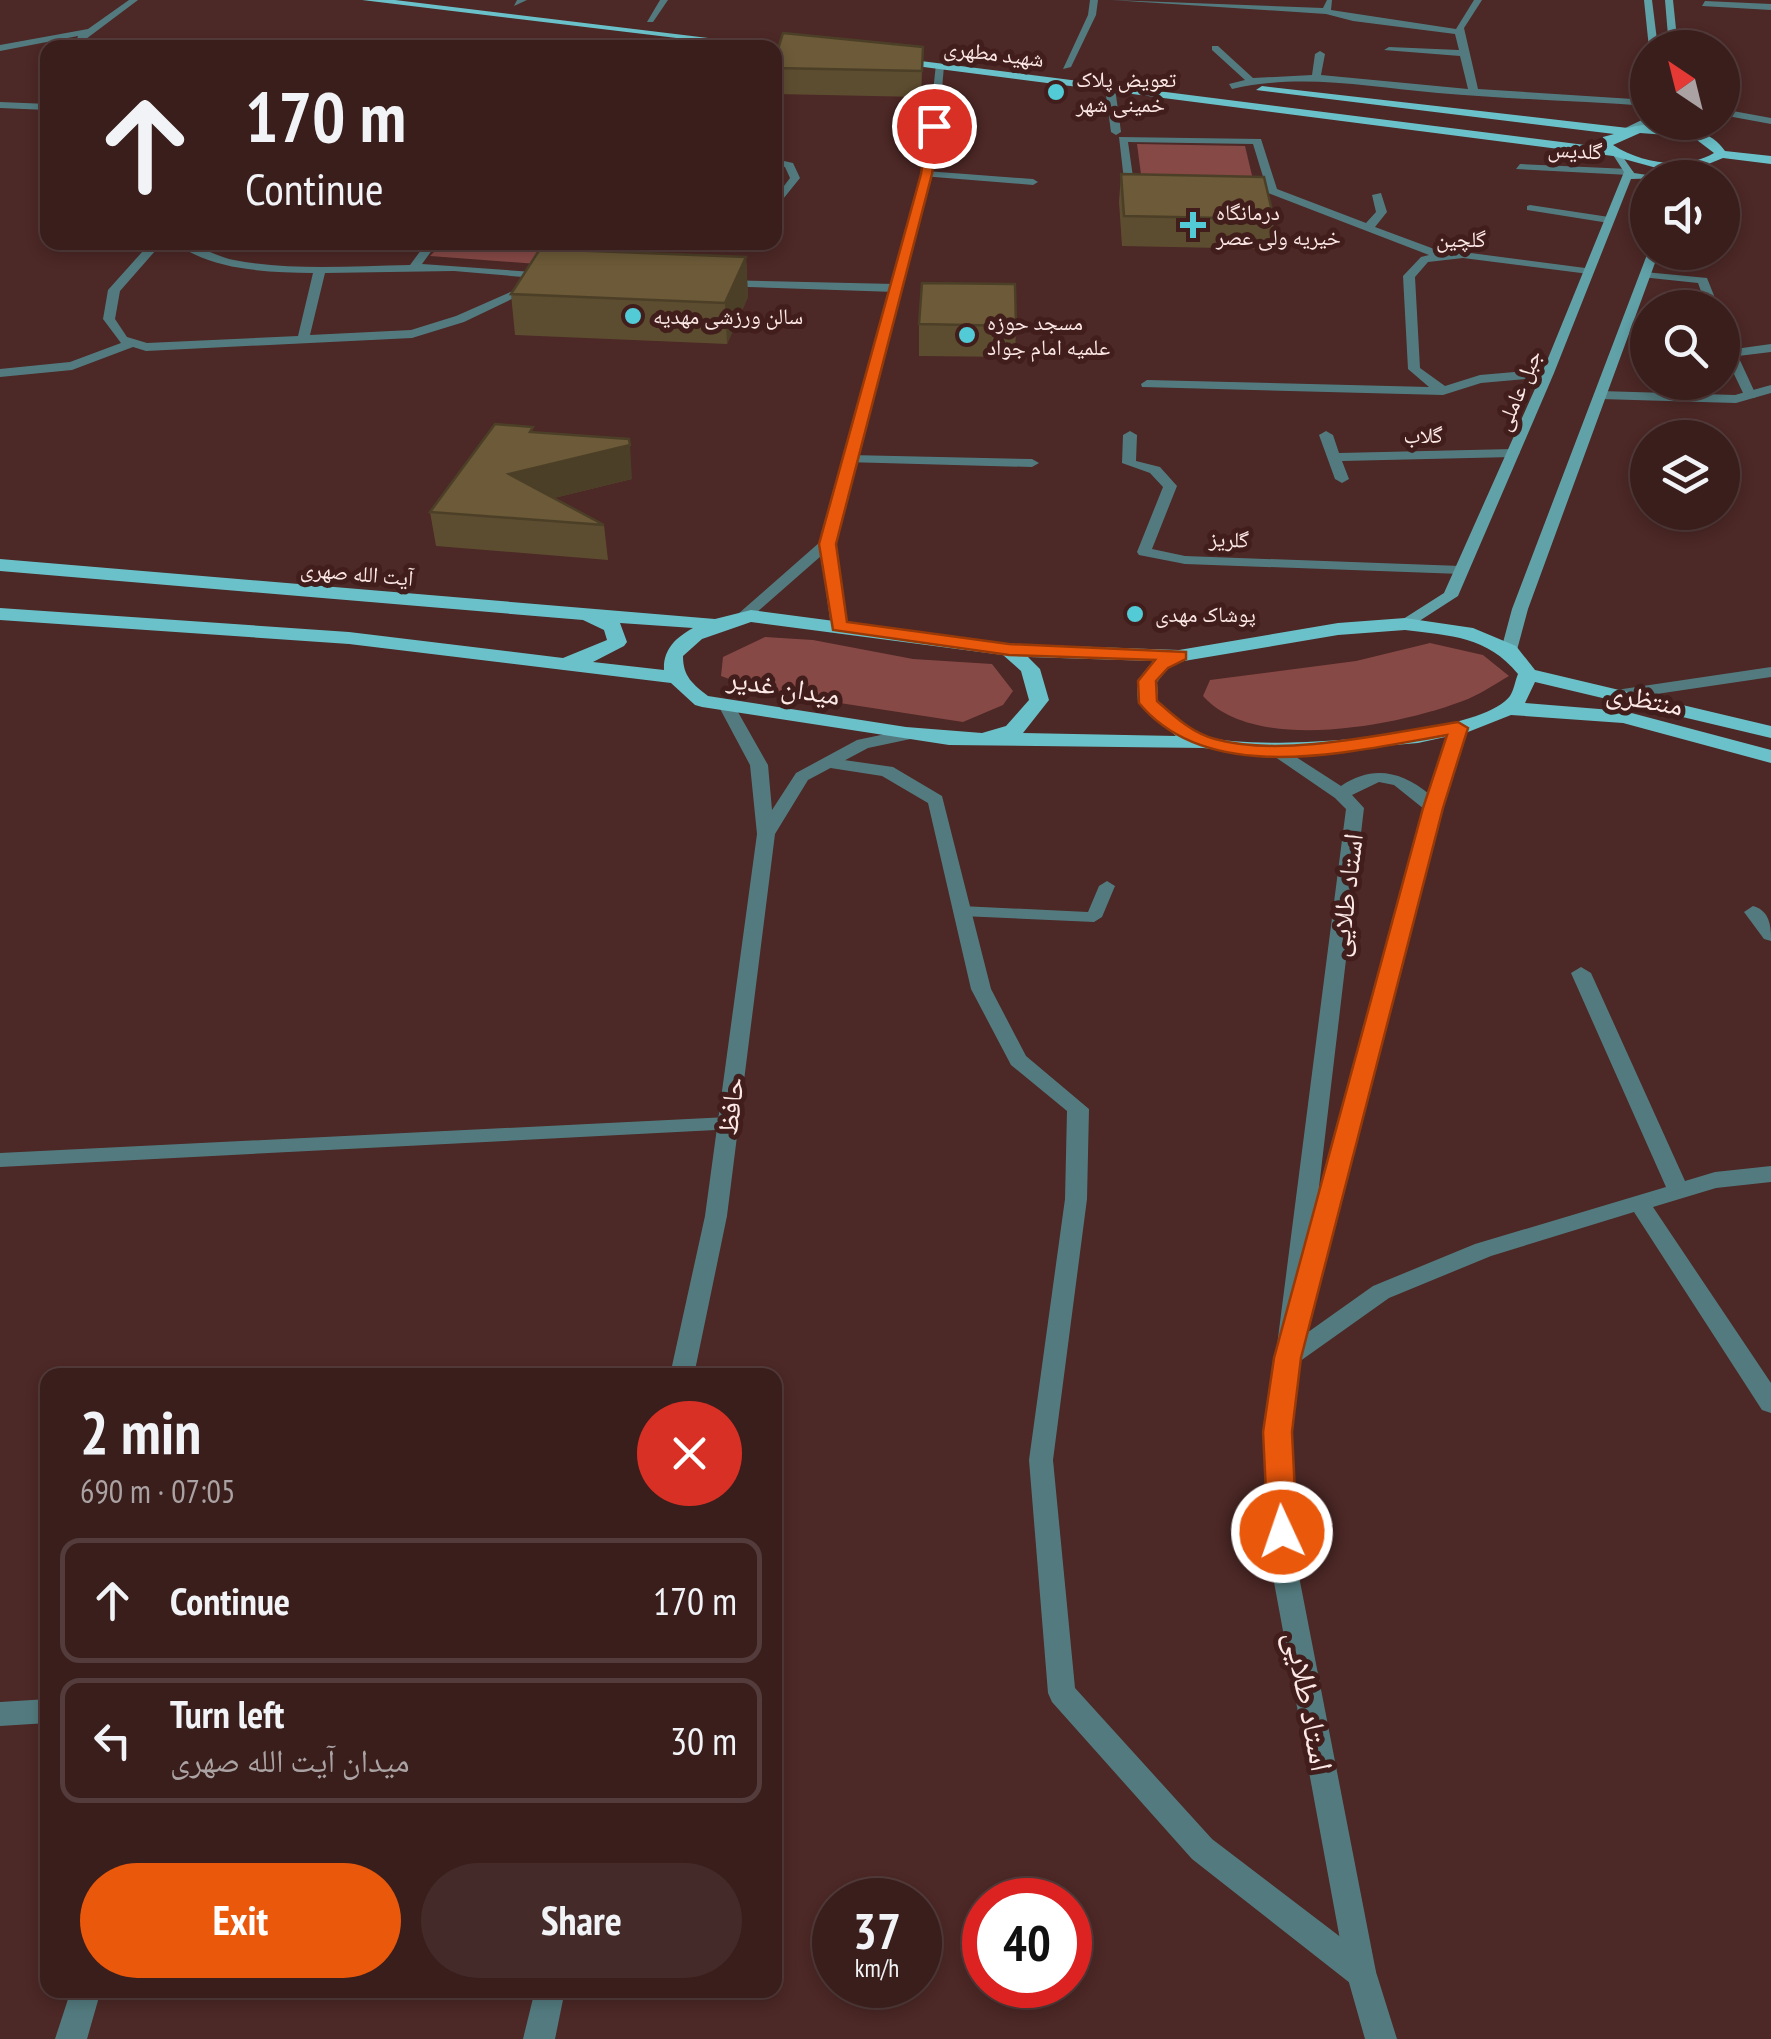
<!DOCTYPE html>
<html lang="en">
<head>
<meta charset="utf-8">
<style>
	:root { --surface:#391e1c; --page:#442b29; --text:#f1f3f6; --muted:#aba2a3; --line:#533c3b; --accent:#ea580c }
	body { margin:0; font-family:"PT Sans Narrow","Noto Naskh Arabic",sans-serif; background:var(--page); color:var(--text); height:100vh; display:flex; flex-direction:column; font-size:38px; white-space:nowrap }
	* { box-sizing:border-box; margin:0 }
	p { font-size:32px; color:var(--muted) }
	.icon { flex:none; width:55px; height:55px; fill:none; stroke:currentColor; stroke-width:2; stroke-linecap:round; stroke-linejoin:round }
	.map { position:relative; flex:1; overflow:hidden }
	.panel { position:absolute; left:40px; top:1368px; width:742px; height:630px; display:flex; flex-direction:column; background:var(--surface); border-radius:20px; box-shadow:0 5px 15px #0003,0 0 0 2px var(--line) }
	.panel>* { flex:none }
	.banner { position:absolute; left:40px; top:40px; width:742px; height:210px; border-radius:20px; box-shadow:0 5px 15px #0003,0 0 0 2px var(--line); background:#391e1c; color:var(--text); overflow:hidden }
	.needle { width:65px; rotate:325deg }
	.fabs { position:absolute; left:1630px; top:30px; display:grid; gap:20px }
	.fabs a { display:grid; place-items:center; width:110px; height:110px; border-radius:50%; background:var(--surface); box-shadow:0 5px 15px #0003,0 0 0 2px var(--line); font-size:50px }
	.speed { position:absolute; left:812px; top:1878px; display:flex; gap:20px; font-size:50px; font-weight:700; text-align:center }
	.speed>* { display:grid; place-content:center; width:130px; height:130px; border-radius:50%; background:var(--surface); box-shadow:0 5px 15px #0003,0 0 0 2px var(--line); line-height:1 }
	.speed small { font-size:25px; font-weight:400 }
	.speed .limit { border:15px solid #d22; background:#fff; color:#111 }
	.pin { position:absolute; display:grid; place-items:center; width:85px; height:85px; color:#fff; margin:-42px; border:5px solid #fff; border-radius:50%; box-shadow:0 2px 10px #0007 }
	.me { position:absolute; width:110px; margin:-55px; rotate:357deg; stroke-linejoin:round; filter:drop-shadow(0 0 8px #0008) }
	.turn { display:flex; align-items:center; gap:35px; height:210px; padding:0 40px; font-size:45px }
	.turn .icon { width:130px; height:130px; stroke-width:2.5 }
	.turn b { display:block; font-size:70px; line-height:85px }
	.round { display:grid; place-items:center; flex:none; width:105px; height:105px; border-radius:52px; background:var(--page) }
	.summary { display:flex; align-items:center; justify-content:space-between; height:170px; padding:0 40px }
	h1 { font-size:60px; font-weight:800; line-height:75px }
	.action { display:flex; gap:20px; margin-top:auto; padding:20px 40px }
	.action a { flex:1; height:115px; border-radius:60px; background:var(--accent); color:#fff; font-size:40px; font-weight:800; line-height:115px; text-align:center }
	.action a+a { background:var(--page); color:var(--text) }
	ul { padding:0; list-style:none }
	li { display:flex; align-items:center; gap:30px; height:125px; margin:0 20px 15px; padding:0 20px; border:5px solid var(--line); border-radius:20px }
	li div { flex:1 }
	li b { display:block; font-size:38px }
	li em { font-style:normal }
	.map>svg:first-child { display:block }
	.green { fill:#864946 }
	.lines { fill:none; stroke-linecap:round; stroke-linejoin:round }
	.service { fill:#537b7f; fill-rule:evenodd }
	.minor { fill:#537b7f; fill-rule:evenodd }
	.tertiary { fill:#537b7f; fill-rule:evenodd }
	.secondary { fill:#61a2a9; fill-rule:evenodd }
	.primary { fill:#6bc1c9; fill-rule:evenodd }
	.wall { fill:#5d4d30 }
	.shaded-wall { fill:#4c3f27 }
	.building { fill:#6c5a38; stroke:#4c3f27; stroke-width:2.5 }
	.route { fill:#ea580c; stroke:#983908; stroke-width:2.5 }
	.poi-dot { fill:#52cbd7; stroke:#411e1c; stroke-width:4 }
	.labels { text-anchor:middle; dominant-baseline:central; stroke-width:10; stroke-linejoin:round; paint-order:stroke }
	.far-street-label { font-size:22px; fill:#fce8e6; stroke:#411e1c }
	.far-poi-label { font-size:22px; fill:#fce8e6; stroke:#411e1c; text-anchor:start }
	.street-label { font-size:28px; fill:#fce8e6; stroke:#411e1c }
	.near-street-label { font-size:32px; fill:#fce8e6; stroke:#411e1c }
</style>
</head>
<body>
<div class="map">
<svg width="1771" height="2039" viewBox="0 0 1771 2039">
	<rect width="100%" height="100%" fill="#4c2826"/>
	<g class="green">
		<polygon points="1137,144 1245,146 1254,184 1142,182"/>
		<polygon points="443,243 567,243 551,265 430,256"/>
		<polygon points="765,637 813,640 913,659 992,664 1013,691 1003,705 963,722 762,691 721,676 723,657"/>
		<path d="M1430,643L1483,655L1509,676C1495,684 1482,693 1468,699C1403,725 1255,755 1203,696L1210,680L1356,661Z"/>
	</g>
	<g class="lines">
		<g class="service">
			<polygon points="1530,205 1609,217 1614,220 1609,223 1527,210 1527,206"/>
			<polygon points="1107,881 1115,886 1102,917 1094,922 961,916 953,911 961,906 1088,912 1099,886"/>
		</g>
		<g class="minor">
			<polygon points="129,0 138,0 82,42 76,42 78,36 0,51 0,45 88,29"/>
			<polygon points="517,0 527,0 514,6"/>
			<polygon points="1090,0 1098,0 1096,15 1071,67 1063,69 1088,15"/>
			<path d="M1111,0L1323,8L1327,0H1332L1331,10L1456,29L1474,0H1482L1464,28L1478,89L1648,100V106C1578,101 1508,99 1438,93C1367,87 1302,73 1232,89L1229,84L1245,80L1212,50V46H1218L1253,78L1312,75L1315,54L1320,51L1325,54L1321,75L1468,89L1460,56L1384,50L1389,47L1459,50L1455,34L1353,21L1326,14Z"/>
			<polygon points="1705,1 1771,4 1771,10 1702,6"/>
			<polygon points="1110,85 1115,88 1121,132 1116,135 1111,132 1105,88"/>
			<polygon points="0,102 48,104 48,110 0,108"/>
			<polygon points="1722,109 1771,118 1771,124 1722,115"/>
			<polygon points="1119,137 1261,139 1277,189 1366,223 1376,212 1372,195 1381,193 1387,212 1375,227 1445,253 1463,252 1593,269 1593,273 1589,274 1463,258 1428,262 1415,277 1420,368 1445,386 1480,375 1548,369 1554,373 1548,377 1481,383 1443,395 1142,387 1141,384 1147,380 1429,387 1408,369 1403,276 1421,257 1429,255 1268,193 1253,144 1128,142 1134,184 1149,187 1144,190 1125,189"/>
			<polygon points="775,159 793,163 800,178 775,209 775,198 790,178 785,167 775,165"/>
			<polygon points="1520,164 1629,169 1634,172 1629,175 1516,169"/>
			<polygon points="926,171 1033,179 1038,182 1033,185 922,176 921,174"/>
			<path d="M151,242H163L120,291L115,319L127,337L147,343L298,336L313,273C267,272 212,271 174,242C195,242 213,256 234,260C291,271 352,266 410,265L427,242H438L422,264L547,273L553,276L547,279L454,271L325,273L310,335L411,330L456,316L531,283L541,285L464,322L412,338L146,351L133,347L72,370L0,377V369L70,362L121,343L103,319L108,290Z"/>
			<polygon points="1645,272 1707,278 1719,308 1707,308 1698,283 1641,277 1641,273"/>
			<polygon points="720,280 895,284 901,288 895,292 716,286 714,284"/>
			<polygon points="1722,330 1728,334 1735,349 1771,344 1771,352 1738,356 1756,395 1755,398 1744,395 1724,353"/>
			<polygon points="1130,431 1137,435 1136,461 1160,467 1177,486 1152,549 1185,556 1461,566 1468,570 1461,574 1185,564 1139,555 1137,552 1163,487 1150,473 1122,463 1123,435"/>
			<polygon points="1326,431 1333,435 1339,453 1513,449 1520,453 1513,457 1342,461 1349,479 1342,483 1335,479 1319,435"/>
			<polygon points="850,455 1032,459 1039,463 1032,467 845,462 845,456"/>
			<polygon points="1771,667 1771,677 1616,700 1608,695 1616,690"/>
			<polygon points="830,758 893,767 942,796 991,989 1026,1056 1089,1109 1087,1199 1053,1460 1075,1688 1212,1839 1372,1961 1376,1972 1372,1983 1361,1987 1350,1983 1192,1859 1052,1702 1048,1693 1029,1460 1065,1199 1067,1111 1011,1065 971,989 928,803 882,776 824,767 821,763 824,759"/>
			<path d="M1753,906C1770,911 1771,926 1771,941L1764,939L1744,912Z"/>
			<polygon points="1581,967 1591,973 1685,1181 1715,1172 1771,1166 1771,1182 1716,1188 1653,1207 1771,1383 1771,1413 1762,1410 1634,1212 1491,1256 1389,1298 1296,1364 1288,1367 1280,1364 1276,1358 1280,1352 1373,1286 1475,1244 1666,1187 1571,973"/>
			<polygon points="728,1117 739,1124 735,1129 0,1167 0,1153"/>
			<polygon points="48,1699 48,1723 0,1726 0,1702"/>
			<polygon points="71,1990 101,1990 87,2039 55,2039"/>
		</g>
		<g class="tertiary">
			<polygon points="660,0 668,0 653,22 647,22"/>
			<polygon points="936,64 944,66 936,157 834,544 847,627 839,632 831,627 821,556 748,620 738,620 738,614 820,542 926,157"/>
			<polygon points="1771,385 1771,393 1736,403 1600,399 1594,395 1600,391 1735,395"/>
			<polygon points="726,700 734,705 768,765 772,810 796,773 857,740 914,728 922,733 920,737 868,748 808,780 775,834 727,1216 694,1375 670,1375 705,1216 757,834 750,765 718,705"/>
			<path d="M1459,723L1467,728L1442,808L1318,1284L1315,1290L1307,1292L1290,1431L1297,1566L1376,1972L1397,2039H1365L1346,1972L1271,1566L1266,1431L1346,809L1335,798L1265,750L1267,746H1279L1341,786C1372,765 1401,771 1429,794L1451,728ZM1379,782L1394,785L1424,809L1317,1204L1364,808L1352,795Z"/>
			<polygon points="535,1990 565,1990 555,2039 523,2039"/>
		</g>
		<g class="secondary">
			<polygon points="1644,0 1652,0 1658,48 1649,48"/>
			<polygon points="1665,0 1673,0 1678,48 1669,48"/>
			<polygon points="1648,117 1648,122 1651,122 1628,133 1619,131"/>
			<polygon points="1684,122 1695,122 1711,139 1702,141"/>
			<polygon points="1610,150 1618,150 1634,173 1667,178 1631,179 1554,373 1458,596 1410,627 1400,627 1400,621 1444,593 1542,373 1624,172"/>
			<polygon points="1698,162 1707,164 1690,178 1677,178"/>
			<polygon points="1648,252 1659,252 1528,609 1517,650 1509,655 1503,653 1501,650 1512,609"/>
		</g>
		<g class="primary">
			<polygon points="362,0 395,0 815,51 809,54"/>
			<path d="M889,57L1601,147L1603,137L1614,134L1256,90L1262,86L1628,128C1657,119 1708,124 1725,151L1771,156V164L1723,158L1696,169L1664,170L1613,156L885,62ZM1640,133L1693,137L1714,153C1684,171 1641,163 1613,145Z"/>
			<path d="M0,559L715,619L751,610L1009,644L1179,650L1338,623L1405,618L1473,628L1516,646L1535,670L1771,726V738L1535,682L1525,703L1624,711L1771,750V763L1623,723L1511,715L1468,732L1418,743L1277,755L1203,748L949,745L702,707L695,705L671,683L349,644L0,620V608L349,632L563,658L607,640L604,630L583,620L0,571ZM751,622L1003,655L1021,671L1029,700L1006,726L982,733L906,727L708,696C693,684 683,677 683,656L702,639ZM620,623L693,628C675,638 663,650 664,670L593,662L624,646L627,642ZM1405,630C1451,636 1487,636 1518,674C1515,681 1514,690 1510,696C1480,737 1256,752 1209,737C1189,730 1173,714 1158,701L1157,682L1168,668L1184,661L1338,635ZM1028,657L1153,661L1137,681L1138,703L1176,736L1023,733L1049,700L1040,669Z"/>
		</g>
	</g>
	<g class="wall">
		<polygon points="923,47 921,97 775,94 775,59"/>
		<polygon points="1121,174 1274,219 1271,249 1122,246 1119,202"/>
		<polygon points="746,257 748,297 727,344 515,335 511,294"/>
		<polygon points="919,324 1016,326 1015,357 919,356"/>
		<polygon points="533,432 632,479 554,498 604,525 608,560 436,546 430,512"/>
	</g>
	<g class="shaded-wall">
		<polygon points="746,257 748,297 727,344 725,303"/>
		<polygon points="630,445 632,479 513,508 509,474"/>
	</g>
	<g class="building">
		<polygon points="783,33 923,47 922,71 775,68 775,59"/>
		<polygon points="1121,174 1264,177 1274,219 1124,216"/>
		<polygon points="540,249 746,257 725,303 511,294"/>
		<polygon points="922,283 1015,284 1016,326 919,324"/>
		<polygon points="495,424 533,427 530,432 629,439 630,445 509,474 604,525 430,512"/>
	</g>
	<path class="route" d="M934,123L939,126L932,174L836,544L847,622L1009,644L1186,652V659L1168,668L1156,681L1157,701C1174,716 1192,733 1215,739C1282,758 1389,733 1458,722L1468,728L1443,808L1301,1358L1292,1432L1297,1532L1293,1541L1282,1544L1272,1541L1268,1532L1263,1432L1274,1358L1423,808L1447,735C1352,751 1209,788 1139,703L1138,681L1155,660L1009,655L833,630L819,544L921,174L928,126Z"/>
	<g class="poi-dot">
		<circle cx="1056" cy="92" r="10"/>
		<path d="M1188 210h10v10h10v10h-10v10h-10v-10h-10v-10h10z"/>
		<circle cx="633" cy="316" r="10"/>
		<circle cx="967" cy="335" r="10"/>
		<circle cx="1135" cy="614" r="10"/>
	</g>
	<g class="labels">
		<g class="far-street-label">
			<text transform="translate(994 53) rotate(7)">شهید مطهری</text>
			<text transform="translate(1575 150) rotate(3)">گلدیس</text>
			<text x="1461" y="239">گلچین</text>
			<text transform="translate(1518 390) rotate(-67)">جبل عاملی</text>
			<text transform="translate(1423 435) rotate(-1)">گلاب</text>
			<text transform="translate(1229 539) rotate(2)">گلریز</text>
			<text transform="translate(357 573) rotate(5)">آیت الله صهری</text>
		</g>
		<g class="far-poi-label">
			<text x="1076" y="79">تعویض پلاک<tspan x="1076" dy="25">خمینی شهر</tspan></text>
			<text x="1216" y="212">درمانگاه<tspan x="1216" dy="25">خیریه ولی عصر</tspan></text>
			<text x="653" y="316">سالن ورزشی مهدیه</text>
			<text x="987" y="322">مسجد حوزه<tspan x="987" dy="25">علمیه امام جواد</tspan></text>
			<text x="1155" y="614">پوشاک مهدی</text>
		</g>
		<g class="street-label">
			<text transform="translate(784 686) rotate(9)">میدان غدیر</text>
			<text transform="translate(1645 698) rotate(11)">منتظری</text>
			<text transform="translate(1345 895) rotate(-83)">استاد طلایی</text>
			<text transform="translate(730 1106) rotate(-83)">حافظ</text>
		</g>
		<g class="near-street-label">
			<text transform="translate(1310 1701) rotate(79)">استاد طلایی</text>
		</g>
	</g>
</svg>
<div class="fabs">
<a><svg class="needle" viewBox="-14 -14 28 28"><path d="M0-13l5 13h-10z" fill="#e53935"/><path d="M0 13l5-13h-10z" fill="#aba2a3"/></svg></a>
<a><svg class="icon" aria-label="sound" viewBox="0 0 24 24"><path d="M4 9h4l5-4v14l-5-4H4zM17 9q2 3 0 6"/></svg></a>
<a><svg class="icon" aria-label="search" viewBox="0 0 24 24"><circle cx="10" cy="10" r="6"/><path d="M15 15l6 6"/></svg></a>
<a><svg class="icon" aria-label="layers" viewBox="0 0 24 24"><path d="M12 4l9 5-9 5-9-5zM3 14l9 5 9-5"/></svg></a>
</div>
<div class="speed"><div>37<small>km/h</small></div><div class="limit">40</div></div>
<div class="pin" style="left:934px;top:126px;background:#d93025"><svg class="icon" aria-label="arrive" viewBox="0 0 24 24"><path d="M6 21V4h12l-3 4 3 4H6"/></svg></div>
<svg class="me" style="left:1282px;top:1532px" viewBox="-20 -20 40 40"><circle r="17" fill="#ea580c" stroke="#fff" stroke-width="3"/><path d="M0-11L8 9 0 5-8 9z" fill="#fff"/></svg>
<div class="banner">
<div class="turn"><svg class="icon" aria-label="ahead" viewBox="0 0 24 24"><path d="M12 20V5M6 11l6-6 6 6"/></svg><div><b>170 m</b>Continue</div></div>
</div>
<section class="panel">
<div class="summary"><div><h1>2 min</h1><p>690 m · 07:05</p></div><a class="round" style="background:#d93025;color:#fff"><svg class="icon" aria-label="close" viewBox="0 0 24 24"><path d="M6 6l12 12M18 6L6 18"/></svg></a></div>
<ul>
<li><svg class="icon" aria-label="ahead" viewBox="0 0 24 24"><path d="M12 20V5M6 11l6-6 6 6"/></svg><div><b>Continue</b></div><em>170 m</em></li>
<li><svg class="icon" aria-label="left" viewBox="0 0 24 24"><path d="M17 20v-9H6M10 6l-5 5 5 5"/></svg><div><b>Turn left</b><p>میدان آیت الله صهری</p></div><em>30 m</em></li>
</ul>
<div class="action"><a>Exit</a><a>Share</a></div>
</section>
</div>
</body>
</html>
